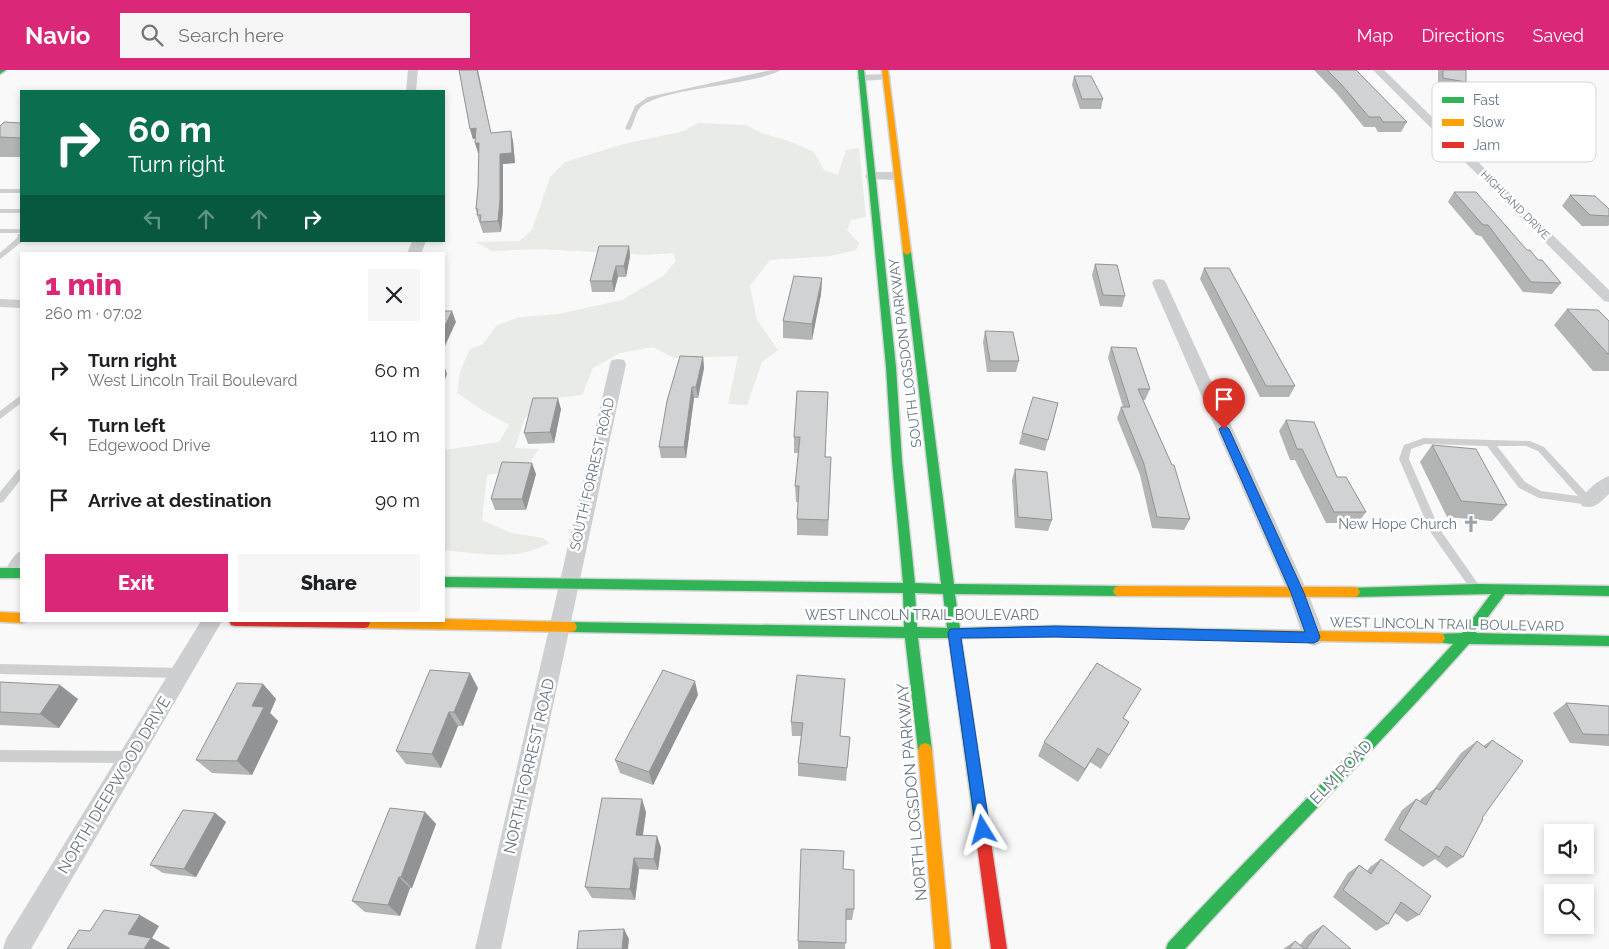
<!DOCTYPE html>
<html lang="en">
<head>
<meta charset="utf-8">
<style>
	:root { --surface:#fff; --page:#f6f6f6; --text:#202124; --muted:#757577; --accent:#db2777 }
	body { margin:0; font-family:Raleway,sans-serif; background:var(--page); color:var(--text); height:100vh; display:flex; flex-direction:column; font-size:19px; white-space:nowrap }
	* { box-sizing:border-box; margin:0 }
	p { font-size:16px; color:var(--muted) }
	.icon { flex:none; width:28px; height:28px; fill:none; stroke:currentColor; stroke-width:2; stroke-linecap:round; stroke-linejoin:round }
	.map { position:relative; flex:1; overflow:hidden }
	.details { position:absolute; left:20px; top:182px; width:425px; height:370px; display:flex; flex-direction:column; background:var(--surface); border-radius:0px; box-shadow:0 2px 8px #0003 }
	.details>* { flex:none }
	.hud { position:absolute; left:20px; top:20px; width:425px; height:152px; border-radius:0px; box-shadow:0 2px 8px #0003; background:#0b6e4f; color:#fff; overflow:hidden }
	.buttons { position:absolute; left:1544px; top:754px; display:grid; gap:10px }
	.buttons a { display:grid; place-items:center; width:50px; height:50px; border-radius:0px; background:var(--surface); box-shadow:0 2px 8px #0003; font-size:25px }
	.pin { position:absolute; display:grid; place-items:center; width:42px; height:42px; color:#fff; margin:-51px -21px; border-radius:50% 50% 50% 0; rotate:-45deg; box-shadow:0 0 5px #0007 }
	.pin .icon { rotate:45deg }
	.me { position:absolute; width:55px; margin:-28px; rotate:352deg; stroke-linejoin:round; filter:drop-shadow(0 0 4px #0008) }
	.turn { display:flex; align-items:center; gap:18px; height:105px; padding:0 25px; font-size:22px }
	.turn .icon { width:65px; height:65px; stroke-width:2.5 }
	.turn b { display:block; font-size:35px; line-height:42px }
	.lanes { display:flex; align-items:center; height:48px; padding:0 25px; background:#0003; justify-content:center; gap:25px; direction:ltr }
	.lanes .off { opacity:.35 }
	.round { display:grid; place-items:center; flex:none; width:52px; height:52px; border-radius:0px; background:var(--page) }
	.head { display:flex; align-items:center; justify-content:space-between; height:85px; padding:0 25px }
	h1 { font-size:30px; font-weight:800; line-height:38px; color:var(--accent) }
	.action { display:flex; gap:10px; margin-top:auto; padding:10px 25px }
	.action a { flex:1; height:58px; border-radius:0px; background:var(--accent); color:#fff; font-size:20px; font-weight:800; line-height:58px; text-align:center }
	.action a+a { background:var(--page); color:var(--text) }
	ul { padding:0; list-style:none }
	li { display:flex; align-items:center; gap:15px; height:65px; padding:0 25px }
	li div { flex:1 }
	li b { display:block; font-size:19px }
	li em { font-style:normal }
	header { display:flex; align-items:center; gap:30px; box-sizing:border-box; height:70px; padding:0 25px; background:var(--accent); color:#fff }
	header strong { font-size:24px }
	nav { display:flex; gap:28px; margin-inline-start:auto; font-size:18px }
	.search { width:350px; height:45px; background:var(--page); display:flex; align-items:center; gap:12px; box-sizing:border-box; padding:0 18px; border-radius:0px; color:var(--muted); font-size:19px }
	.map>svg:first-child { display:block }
	.green { fill:#e8ebe6 }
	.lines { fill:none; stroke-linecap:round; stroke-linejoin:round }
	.fast-casing { stroke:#d5d6d7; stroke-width:3 }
	.slow-casing { stroke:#d5d6d7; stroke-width:3 }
	.jam-casing { stroke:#d5d6d7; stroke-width:3 }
	.lane { fill:#cecfd0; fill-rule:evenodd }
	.street { fill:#cecfd0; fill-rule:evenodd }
	.fast { fill:#30b455; fill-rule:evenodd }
	.slow { fill:#ff9f0a; fill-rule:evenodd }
	.jam { fill:#e5322d; fill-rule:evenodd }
	.wall { fill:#b3b5b5 }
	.shaded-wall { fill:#929394 }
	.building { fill:#d0d2d3; stroke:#929394 }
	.route { fill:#1a73e8; stroke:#114b97 }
	.labels { text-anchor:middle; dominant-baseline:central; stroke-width:5; stroke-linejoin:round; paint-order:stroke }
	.far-street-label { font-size:11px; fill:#657683; stroke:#fff }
	.street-label { font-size:14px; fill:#657683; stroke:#fff }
	.poi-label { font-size:14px; fill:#657683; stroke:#fff; text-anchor:end }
	.near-street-label { font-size:16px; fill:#657683; stroke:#fff }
	.key { fill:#fff; stroke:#d1d6da; stroke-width:1 }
	.key-label { font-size:14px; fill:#657683 }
</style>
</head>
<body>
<header>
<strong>Navio</strong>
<div class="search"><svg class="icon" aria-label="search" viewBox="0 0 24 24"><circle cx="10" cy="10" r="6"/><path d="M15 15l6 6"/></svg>Search here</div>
<nav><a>Map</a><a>Directions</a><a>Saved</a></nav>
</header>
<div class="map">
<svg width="1609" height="879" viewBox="0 0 1609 879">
	<rect width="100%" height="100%" fill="#f9f9f9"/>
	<path class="green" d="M698,53L746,55L764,64L789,71L814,82L824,100L838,105L846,80L859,78L866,147L851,150L847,160L859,173L856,180L830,186L770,190L750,216L757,250L778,280L762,292L747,335L728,334L738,286L674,288L653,277L620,283L593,298L582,325L546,329L525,348L515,378L539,379L525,399L487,405L482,450L512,463L543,468L549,473C518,492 478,483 444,480V380L499,372L509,355L482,340L457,323L460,302L470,279L483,274L497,255L520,247L559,244L622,230L663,206L676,191L673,183L646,185L541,179L492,181L476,172L519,171L532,160L550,107L565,92L624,74L684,61Z"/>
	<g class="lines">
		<g class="fast-casing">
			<g id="fast">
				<polygon points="0,0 6,0 0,4"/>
				<path d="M858,0H864L896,297L902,391L915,513L941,514L903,182L907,179L911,182L954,514L1119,516L1123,517L1125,521L1123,525L1119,526L955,524L960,558L1055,556L1254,560L1258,561L1260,565L1258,569L1254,570L1055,566L961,568L987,745L985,750L980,752L975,750L973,745L949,568H918L932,680L930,685L925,687L920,685L918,680L905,568L571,562L567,561L565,557L567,553L571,552L904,557L903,523L444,517V507L903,513L892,391L886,297ZM915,523L943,524L947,558L917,557Z"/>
				<rect x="0" y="498" width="21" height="10"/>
				<path d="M1477,514L1609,516V526L1505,524L1476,563L1609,566V576L1469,574C1377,678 1278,776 1185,879H1166L1168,873C1262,772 1361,676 1453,574L1435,572L1433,568L1435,564L1462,563L1491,524L1354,527L1350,526L1348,522L1350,518Z"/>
			</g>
		</g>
		<g class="slow-casing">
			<g id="slow">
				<polygon points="882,0 888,0 911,182 907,185 903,182"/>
				<polygon points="1119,516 1354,517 1358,518 1360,522 1358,526 1354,527 1119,526 1115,525 1113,521 1115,517"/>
				<polygon points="0,542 21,543 21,551 26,551 21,553 0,552"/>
				<polygon points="444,549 571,552 575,553 577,557 575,561 571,562 364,558 360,557 358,553 359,551 444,551"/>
				<polygon points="1254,560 1439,563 1443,564 1445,568 1443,572 1439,573 1254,570 1250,569 1248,565 1250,561"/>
				<polygon points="925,673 930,675 932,680 951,879 935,879 918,680 920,675"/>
			</g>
		</g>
		<g class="jam-casing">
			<g id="jam">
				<polygon points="229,551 369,551 370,553 368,557 364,558 235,556 231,555"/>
				<polygon points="980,738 985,740 987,745 1007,879 991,879 973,745 975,740"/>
			</g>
		</g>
		<g class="lane">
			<path d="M771,0H781C753,16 654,18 639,39C635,45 634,54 630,60L625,59L635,36L648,27Z"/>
			<rect x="0" y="119" width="21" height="4"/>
			<rect x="0" y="139" width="21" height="4"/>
			<rect x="0" y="159" width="21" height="4"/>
			<polygon points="18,164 21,164 21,171 23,171 0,189 0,183 17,168"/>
			<polygon points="21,325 21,333 0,349 0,341"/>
			<path d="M1424,368L1530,371L1544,377L1594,431L1589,435L1539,428L1519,418L1487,376L1425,374L1411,379L1409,389L1439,458L1481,518L1480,521L1476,522L1472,521L1431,463L1399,389L1404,375ZM1497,376H1526L1538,381L1578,426L1541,421L1525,412Z"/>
			<polygon points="21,399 21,409 3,432 0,433 0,422 18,400"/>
			<path d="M21,481V493L14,505H6L5,502C8,495 14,483 21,481Z"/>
			<polygon points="0,594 181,598 185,599 187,603 185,607 181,608 0,604"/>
			<polygon points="0,680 130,681 134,683 136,687 134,691 130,693 0,692"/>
		</g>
		<g class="street">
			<polygon points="408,0 418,0 416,21 406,21"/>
			<polygon points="1373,0 1384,0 1609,220 1609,232 1604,231"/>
			<polygon points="886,4 890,5 891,7 890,9 861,11 856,8 861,5"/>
			<polygon points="871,102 897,102 903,106 897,110 867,109 865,106"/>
			<polygon points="412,171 426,171 421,184 407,184"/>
			<polygon points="1159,209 1164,210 1166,213 1308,523 1325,567 1321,573 1314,576 1307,573 1303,567 1288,523 1152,213 1154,210"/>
			<polygon points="0,229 21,230 21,238 0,237"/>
			<polygon points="618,289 624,290 626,294 501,879 475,879 610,294 612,290"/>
			<path d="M1609,406V424C1600,432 1595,440 1582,436L1580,431C1585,421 1598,410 1609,406Z"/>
			<polygon points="201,551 222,551 31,879 3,879 6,869"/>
		</g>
		<use href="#fast" class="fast"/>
		<use href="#slow" class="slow"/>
		<use href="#jam" class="jam"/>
	</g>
	<g class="wall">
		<polygon points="1314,0 1356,0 1407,52 1401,62 1378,62 1375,57 1364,57 1337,24"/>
		<polygon points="1438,0 1466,0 1466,12 1461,21 1438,18"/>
		<polygon points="1074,6 1103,29 1101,39 1080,39 1072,15"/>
		<polygon points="21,53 21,87 0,87 0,56"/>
		<polygon points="470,59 491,63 513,71 515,93 503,94 503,141 501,162 483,163 477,145 476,139 478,117 479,83 475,73 476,68 473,69"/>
		<polygon points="1454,122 1527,180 1538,190 1561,213 1552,224 1523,222 1481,166 1476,165 1448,132"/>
		<polygon points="1570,125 1609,139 1609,155 1608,156 1582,156 1562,136"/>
		<polygon points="629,176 630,186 626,207 618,207 614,222 592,222 590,211"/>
		<polygon points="1095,194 1125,226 1122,237 1100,236 1092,205"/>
		<polygon points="1204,198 1295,316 1289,327 1260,327 1200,209"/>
		<polygon points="822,208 821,224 812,270 783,268 783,251"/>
		<polygon points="1567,239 1609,251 1609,301 1593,301 1554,255"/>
		<polygon points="985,261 1019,291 1016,302 987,302 983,272"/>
		<polygon points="1111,277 1150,319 1145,330 1143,330 1190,449 1184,460 1152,458 1140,405 1117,348 1121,337 1123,337 1108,288"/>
		<polygon points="703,287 704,298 698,328 694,328 686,388 661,388 659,377"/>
		<polygon points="797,321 826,387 831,387 828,466 797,465 797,449 798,432 796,432 795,416 798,383 794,383 794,367"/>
		<polygon points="1058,333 1045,381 1019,374 1022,363"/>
		<polygon points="561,339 554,373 528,374 524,363"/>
		<polygon points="1286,350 1366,442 1358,453 1326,453 1295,390 1290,390 1279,361"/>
		<polygon points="1432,375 1507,435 1492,451 1447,447 1420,392"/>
		<polygon points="1015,399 1052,450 1048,461 1015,458 1012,410"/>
		<polygon points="536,404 526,440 495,440 491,429"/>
		<polygon points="797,605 840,666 850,667 846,711 798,706 798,693 801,666 792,666 791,652"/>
		<polygon points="0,612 78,629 59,658 0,655"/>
		<polygon points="263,614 276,629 270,643 278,651 252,705 212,703 196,690"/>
		<polygon points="478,618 463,656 458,656 441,698 406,694 396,681"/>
		<polygon points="698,625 653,715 620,703 615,690"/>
		<polygon points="1566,633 1609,636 1609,676 1570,673 1553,643"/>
		<polygon points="1123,648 1129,652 1101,699 1090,692 1078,712 1038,686 1044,672"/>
		<polygon points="1492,670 1482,748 1463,787 1447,798 1435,789 1423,797 1384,770 1402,740 1416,729 1420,731 1421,729 1434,719 1461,683 1477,671 1483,676"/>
		<polygon points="425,742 436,754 412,818 410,818 400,846 365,842 352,831"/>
		<polygon points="646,742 643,765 657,766 661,778 658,800 639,799 635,830 592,828 585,817"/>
		<polygon points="215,743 226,752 196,807 163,803 150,795"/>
		<polygon points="1381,789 1419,845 1407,852 1395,843 1388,854 1376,861 1333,827 1348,803 1359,795 1367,801 1370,797"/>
		<polygon points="843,799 854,839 852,850 846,850 845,879 798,879 798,871"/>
		<polygon points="1323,855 1351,879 1283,879 1295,871 1300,875 1308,865"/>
	</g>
	<g class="shaded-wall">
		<polygon points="477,0 478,0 493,73 491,63"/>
		<polygon points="476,58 479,68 473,69 470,59"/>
		<polygon points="511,61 513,71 515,93 503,94 503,141 501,162 498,151 500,84"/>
		<polygon points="475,73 479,73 482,83 478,83"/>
		<polygon points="629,176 630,186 626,207 624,196"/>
		<polygon points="616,196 618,207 614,222 612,211"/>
		<polygon points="822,208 821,224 812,270 812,254"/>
		<polygon points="452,241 456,252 444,278 444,258"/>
		<polygon points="703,287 704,298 698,328 696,317"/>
		<polygon points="444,295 447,304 444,312"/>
		<polygon points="692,317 694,328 686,388 684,377"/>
		<polygon points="558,328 561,339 554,373 550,362"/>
		<polygon points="532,393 536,404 526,440 522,429"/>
		<polygon points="470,603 478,618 463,656 454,642"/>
		<polygon points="695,611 698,625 653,715 649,702"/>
		<polygon points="263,614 276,629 270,643 278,651 252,705 237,691 252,636"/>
		<polygon points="60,615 78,629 59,658 40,644"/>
		<polygon points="449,642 458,656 441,698 432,684"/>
		<polygon points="1098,678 1090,692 1078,712 1085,699"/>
		<polygon points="642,729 646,742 641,777 636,765"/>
		<polygon points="425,742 436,754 412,818 401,807"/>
		<polygon points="215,743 226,752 196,807 184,799"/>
		<polygon points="657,766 661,778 658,800 654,789"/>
		<polygon points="634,788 639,799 635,830 630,819"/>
		<polygon points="399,807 410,818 400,846 388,835"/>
		<polygon points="140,845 159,856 152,868 170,878 169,879 144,879 128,864"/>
		<polygon points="624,859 629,869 628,879 622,879"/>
	</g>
	<g class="building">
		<polygon points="459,0 477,0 491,63 511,61 512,83 500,84 500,130 498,151 480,152 481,145 477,145 478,139 476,139 478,117 479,73 475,73 476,58 470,59"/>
		<polygon points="1327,0 1356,0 1407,52 1383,52 1380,47 1369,47 1341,14"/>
		<polygon points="1443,0 1466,0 1466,12 1443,8"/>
		<polygon points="1074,6 1091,6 1103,29 1082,29"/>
		<polygon points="4,52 21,53 21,68 0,67 0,56"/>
		<polygon points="1454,122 1476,122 1527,180 1530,180 1538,190 1542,190 1561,213 1531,212 1488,155 1483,155"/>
		<polygon points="1570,125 1595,126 1609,139 1609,146 1590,145"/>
		<polygon points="599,176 629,176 624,196 616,196 612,211 590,211"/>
		<polygon points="1095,194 1117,195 1125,226 1103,225"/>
		<polygon points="1204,198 1229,198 1295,316 1266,316"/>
		<polygon points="794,206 822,208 812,254 783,251"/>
		<polygon points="1567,239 1598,240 1609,251 1609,284 1608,284"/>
		<polygon points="444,241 452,241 444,258"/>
		<polygon points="985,261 1013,262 1019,291 990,291"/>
		<polygon points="1111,277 1136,278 1150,319 1138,319 1172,395 1174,395 1190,449 1157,447 1144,394 1121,337 1130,337"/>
		<polygon points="680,286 703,287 696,317 692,317 684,377 659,377 667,331"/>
		<polygon points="797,321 828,322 825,387 831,387 828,450 797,449 799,416 795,416 800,367 794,367"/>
		<polygon points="1033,327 1058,333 1048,370 1022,363"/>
		<polygon points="533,328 558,328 550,362 524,363"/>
		<polygon points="1286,350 1314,352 1337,407 1346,407 1366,442 1334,442 1302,379 1297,379"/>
		<polygon points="1432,375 1476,379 1507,435 1461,431"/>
		<polygon points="502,392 532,393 522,429 491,429"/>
		<polygon points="1015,399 1047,402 1052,450 1018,447"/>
		<polygon points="1097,593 1141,619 1123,648 1129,652 1109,685 1098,678 1085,699 1044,672"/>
		<polygon points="430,600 470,603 454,642 449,642 432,684 396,681"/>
		<polygon points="663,600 695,611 649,702 615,690"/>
		<polygon points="797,605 845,609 840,666 850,667 847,698 798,693 803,653 791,652"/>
		<polygon points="0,612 60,615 40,644 0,642"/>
		<polygon points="237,613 263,614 252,636 264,637 237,691 196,690"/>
		<polygon points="1566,633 1609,636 1609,665 1583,664"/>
		<polygon points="1492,670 1523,691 1482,748 1483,749 1463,787 1446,776 1439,787 1399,759 1416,729 1426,735 1436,718 1440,720 1477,671 1486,678"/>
		<polygon points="602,728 642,729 636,765 657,766 654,789 634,788 630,819 585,817"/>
		<polygon points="390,738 425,742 401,807 399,807 388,835 352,831"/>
		<polygon points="183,740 215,743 184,799 150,795"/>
		<polygon points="801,779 844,781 843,799 854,800 854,839 846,839 846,873 798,871"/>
		<polygon points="1381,789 1431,826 1419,845 1401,832 1388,854 1343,820 1359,795 1371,804"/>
		<polygon points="104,840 140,845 128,864 151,868 144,879 67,879 79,860 90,861"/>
		<polygon points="1323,855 1351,879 1306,879"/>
		<polygon points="624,859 622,879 577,879 579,861"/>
		<polygon points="1295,871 1305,879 1289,879"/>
	</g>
	<polygon class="route" points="1224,355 1229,359 1304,523 1320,567 1318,571 1314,573 1055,567 961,568 990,760 988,766 983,768 977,766 948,563 950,559 1055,556 1305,562 1291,523 1219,359"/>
	<defs>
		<g id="church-bare" transform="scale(1.35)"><path d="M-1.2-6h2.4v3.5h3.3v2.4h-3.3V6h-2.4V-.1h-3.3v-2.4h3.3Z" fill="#99a4ac" stroke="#fff" stroke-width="2.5" paint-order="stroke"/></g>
	</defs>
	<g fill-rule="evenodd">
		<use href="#church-bare" x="1471" y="454"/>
	</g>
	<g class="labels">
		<g class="far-street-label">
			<text transform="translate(1515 135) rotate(45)">HIGHLAND DRIVE</text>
		</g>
		<g class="street-label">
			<text transform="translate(905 283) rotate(-97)">SOUTH LOGSDON PARKWAY</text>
			<text transform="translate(592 404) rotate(-77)">SOUTH FORREST ROAD</text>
			<text x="922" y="545">WEST LINCOLN TRAIL BOULEVARD</text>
			<text transform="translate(1447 554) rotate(1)">WEST LINCOLN TRAIL BOULEVARD</text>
		</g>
		<g class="poi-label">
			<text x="1457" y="454">New Hope Church</text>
		</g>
		<g class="near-street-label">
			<text transform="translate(529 696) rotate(-77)">NORTH FORREST ROAD</text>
			<text transform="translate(1341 702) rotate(-46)">ELM ROAD</text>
			<text transform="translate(114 715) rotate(-59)">NORTH DEEPWOOD DRIVE</text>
			<text transform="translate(912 722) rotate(-95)">NORTH LOGSDON PARKWAY</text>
		</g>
	</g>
	<rect x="1432" y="12" width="164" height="80" rx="8" class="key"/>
	<rect x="1442" y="27" width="22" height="6" fill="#30b455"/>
	<rect x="1442" y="49" width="22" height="7" fill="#ff9f0a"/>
	<rect x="1442" y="72" width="22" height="6" fill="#e5322d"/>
	<g class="key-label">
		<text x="1473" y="35">Fast</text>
		<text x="1473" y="57">Slow</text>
		<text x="1473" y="80">Jam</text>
	</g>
</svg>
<div class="buttons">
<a><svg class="icon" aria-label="sound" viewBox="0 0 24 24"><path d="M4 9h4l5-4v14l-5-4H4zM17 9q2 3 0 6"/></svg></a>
<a><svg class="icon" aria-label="search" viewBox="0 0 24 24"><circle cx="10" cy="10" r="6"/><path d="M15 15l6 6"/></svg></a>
</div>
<div class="pin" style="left:1224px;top:359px;background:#d93025"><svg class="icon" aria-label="arrive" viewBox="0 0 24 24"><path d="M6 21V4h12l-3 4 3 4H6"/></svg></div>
<svg class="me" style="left:983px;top:760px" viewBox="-20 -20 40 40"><path d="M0-17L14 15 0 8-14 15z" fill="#1a73e8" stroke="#fff" stroke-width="4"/></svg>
<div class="hud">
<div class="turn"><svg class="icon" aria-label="right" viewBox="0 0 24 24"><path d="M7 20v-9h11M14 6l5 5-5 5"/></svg><div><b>60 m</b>Turn right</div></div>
<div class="lanes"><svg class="icon off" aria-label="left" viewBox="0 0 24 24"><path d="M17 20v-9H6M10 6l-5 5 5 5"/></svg><svg class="icon off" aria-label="ahead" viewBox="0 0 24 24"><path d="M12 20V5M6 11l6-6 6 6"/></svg><svg class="icon off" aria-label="ahead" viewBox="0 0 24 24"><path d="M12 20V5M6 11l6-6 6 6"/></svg><svg class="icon" aria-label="right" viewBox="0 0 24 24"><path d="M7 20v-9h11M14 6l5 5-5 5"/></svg></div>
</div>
<section class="details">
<div class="head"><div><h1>1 min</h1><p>260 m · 07:02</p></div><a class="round"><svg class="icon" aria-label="close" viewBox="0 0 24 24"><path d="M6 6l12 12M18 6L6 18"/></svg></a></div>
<ul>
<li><svg class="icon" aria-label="right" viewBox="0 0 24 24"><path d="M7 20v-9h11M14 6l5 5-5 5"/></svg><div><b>Turn right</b><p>West Lincoln Trail Boulevard</p></div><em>60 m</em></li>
<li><svg class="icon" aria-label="left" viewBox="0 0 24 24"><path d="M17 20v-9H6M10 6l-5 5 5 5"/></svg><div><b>Turn left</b><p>Edgewood Drive</p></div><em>110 m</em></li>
<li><svg class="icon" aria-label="arrive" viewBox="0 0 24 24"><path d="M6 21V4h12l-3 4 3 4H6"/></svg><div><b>Arrive at destination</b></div><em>90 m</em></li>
</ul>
<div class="action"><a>Exit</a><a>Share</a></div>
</section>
</div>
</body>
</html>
